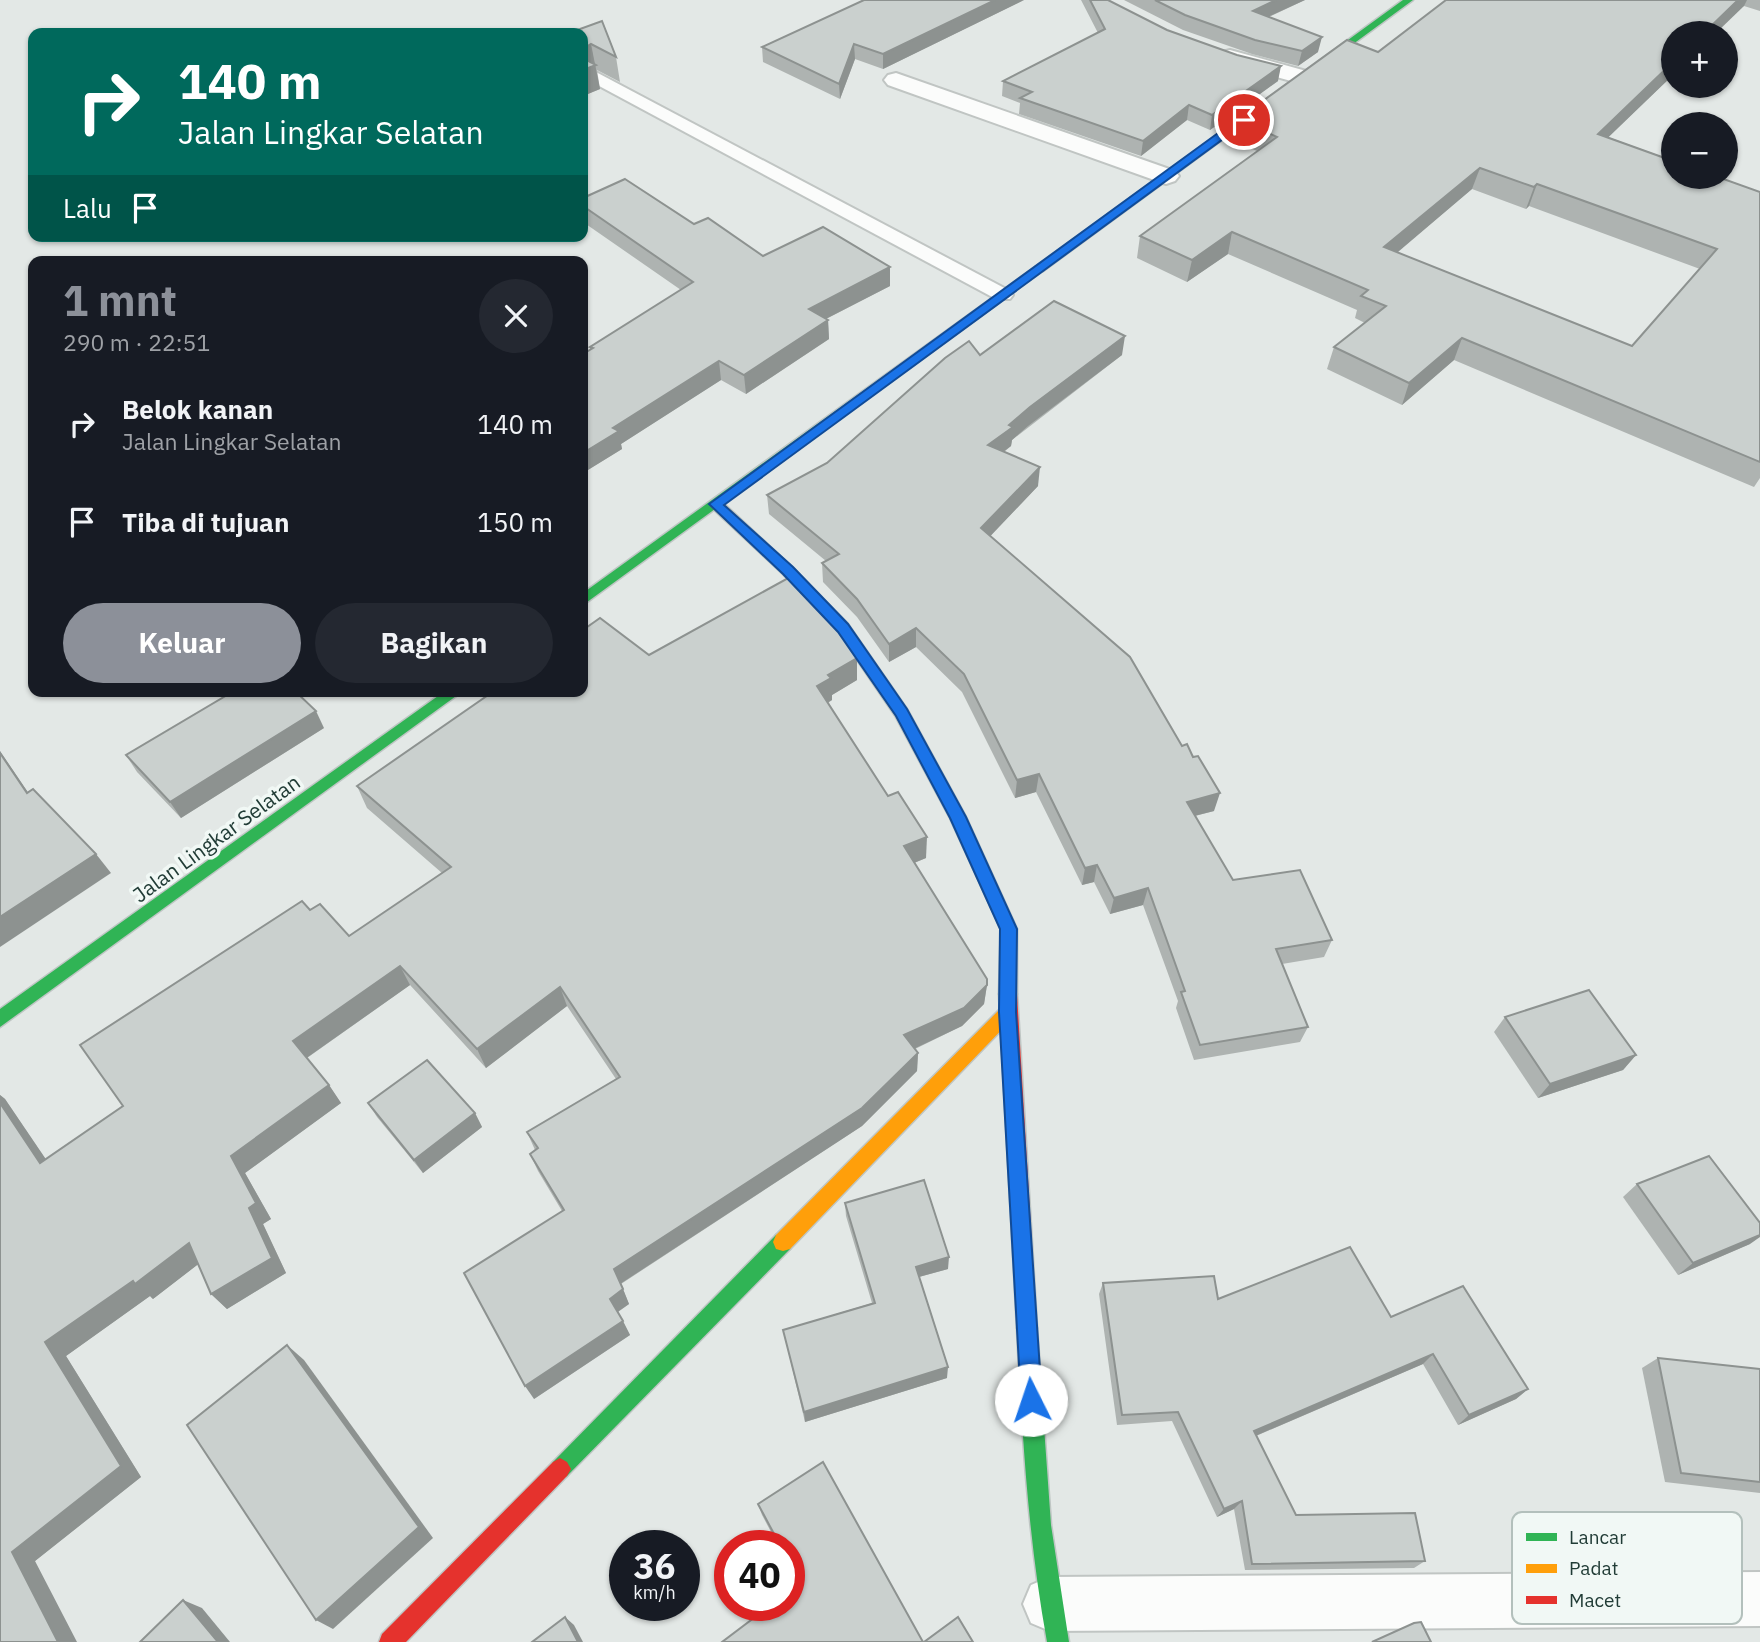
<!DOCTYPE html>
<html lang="id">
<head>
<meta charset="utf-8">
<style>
	:root { --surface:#171b24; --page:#242831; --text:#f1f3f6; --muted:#9ea1a6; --accent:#8c9099 }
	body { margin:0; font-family:"IBM Plex Sans",sans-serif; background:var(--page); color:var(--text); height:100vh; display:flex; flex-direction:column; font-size:26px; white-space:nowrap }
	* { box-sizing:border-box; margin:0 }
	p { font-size:23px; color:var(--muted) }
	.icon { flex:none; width:38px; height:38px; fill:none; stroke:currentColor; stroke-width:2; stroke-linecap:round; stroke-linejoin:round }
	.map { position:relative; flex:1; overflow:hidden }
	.sheet { position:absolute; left:28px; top:256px; width:560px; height:441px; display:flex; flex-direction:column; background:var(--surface); border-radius:14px; box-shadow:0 2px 5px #0004 }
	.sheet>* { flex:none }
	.top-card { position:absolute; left:28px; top:28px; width:560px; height:214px; border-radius:14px; box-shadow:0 2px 5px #0004; background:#00695c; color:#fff; overflow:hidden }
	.controls { position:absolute; left:1661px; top:21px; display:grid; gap:14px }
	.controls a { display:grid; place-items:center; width:77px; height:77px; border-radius:50%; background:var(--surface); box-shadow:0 2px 5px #0004; font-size:35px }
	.speed { position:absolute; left:609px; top:1530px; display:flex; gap:14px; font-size:35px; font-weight:700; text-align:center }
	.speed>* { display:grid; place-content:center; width:91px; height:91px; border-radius:50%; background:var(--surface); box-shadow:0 2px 5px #0004; line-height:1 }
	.speed small { font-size:18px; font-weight:400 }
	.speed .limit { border:10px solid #d22; background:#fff; color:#111 }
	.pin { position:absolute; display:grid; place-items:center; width:60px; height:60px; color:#fff; margin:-30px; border:4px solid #fff; border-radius:50%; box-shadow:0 2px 7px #0007 }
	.me { position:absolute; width:77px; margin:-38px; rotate:356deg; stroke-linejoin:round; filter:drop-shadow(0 0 5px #0008) }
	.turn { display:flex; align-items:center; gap:24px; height:147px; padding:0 35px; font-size:32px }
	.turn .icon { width:91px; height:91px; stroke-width:2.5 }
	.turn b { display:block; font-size:49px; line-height:60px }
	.then { display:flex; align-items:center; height:66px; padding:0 35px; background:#0003; gap:14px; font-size:26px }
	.round { display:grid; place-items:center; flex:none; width:74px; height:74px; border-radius:37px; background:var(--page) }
	.summary { display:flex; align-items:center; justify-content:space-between; height:119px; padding:0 35px }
	h1 { font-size:42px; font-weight:800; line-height:52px; color:var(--accent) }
	.action { display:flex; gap:14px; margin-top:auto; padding:14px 35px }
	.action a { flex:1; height:80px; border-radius:42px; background:var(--accent); color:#fff; font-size:28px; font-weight:800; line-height:80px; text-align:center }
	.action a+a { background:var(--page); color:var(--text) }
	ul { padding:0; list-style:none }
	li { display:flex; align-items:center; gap:21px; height:98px; padding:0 35px }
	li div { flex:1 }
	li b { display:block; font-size:26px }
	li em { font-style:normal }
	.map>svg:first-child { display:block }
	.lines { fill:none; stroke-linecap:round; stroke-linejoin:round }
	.lane-casing { stroke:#c0c5c3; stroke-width:4 }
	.street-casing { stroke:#c0c5c3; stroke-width:4 }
	.fast-casing { stroke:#bfc6c4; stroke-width:3 }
	.slow-casing { stroke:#bfc6c4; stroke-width:3 }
	.jam-casing { stroke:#bfc6c4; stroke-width:3 }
	.lane { fill:#fbfcfb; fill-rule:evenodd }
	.street { fill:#fbfcfb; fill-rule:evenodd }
	.fast { fill:#30b455; fill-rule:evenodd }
	.slow { fill:#ff9f0a; fill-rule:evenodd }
	.jam { fill:#e5322d; fill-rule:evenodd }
	.wall { fill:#aeb3b1; fill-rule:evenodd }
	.shaded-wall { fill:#8d9290 }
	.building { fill:#cad0ce; stroke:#8d9290; stroke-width:2; fill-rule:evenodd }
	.route { fill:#1a73e8; stroke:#114b97; stroke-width:2 }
	.labels { text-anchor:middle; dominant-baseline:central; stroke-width:7; stroke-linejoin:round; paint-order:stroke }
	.street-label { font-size:21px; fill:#213c36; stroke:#f1f8f5 }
	.key { fill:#f1f8f5; stroke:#b3c0bc; stroke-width:2 }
	.key-label { font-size:19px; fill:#213c36 }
</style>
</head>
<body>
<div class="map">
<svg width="1760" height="1642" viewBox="0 0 1760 1642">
	<rect width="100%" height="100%" fill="#e3e8e6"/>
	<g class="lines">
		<g class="lane-casing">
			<polygon id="lane" points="594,71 1010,291 1013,295 1010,299 996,299 588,80 585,76"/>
		</g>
		<g class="street-casing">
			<g id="street">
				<polygon points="1230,50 1310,72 1314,77 1310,82 1302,84 1222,62 1219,57 1222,52"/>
				<polygon points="896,73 1175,171 1179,176 1175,181 1166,184 1157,181 888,85 884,80 888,75"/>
				<polygon points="1760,1572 1760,1626 1050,1631 1031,1623 1023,1604 1031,1585 1050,1577"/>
			</g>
		</g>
		<g class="fast-casing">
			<g id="fast">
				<polygon points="1403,0 1413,0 1277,100 1271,100 1271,96"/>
				<polygon points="1035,267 1045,269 583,605 583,593"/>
				<polygon points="445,691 463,691 0,1027 0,1009"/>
				<polygon points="783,1233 790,1235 793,1242 790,1249 567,1476 560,1480 553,1476 549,1469 553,1462 776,1235"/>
				<path d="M1027,1318L1034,1321L1037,1328L1051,1525L1069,1642H1047C1028,1538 1022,1433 1017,1328L1020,1321Z"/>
			</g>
		</g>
		<g class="slow-casing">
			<g id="slow">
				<polygon points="1271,96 1279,98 1043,271 1035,271 1035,267"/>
				<polygon points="716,500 721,501 793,568 848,624 907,709 966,817 1017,929 1017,994 1014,999 1008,1001 1002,999 999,994 1001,929 950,818 896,717 838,632 783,574 711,507 709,504"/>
				<polygon points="1008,1004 1014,1007 1017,1012 1014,1017 790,1249 783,1251 776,1249 773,1242 776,1235 1002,1007"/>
			</g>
		</g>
		<g class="jam-casing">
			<g id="jam">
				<polygon points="1008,987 1014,989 1017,994 1037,1328 1034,1335 1027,1338 1020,1335 1017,1328 999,994 1002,989"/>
				<polygon points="560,1458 567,1462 571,1469 567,1476 406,1642 379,1642 382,1634 553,1462"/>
			</g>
		</g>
		<use href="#lane" class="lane"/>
		<use href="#street" class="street"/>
		<use href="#fast" class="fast"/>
		<use href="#slow" class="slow"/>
		<use href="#jam" class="jam"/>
	</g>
	<g class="wall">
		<polygon points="1024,0 883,69 855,59 840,99 763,62 762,47"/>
		<polygon points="1081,0 1108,0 1167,30 1278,81 1210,130 1187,120 1141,156 1019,114 1020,103 1002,96 1003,81 1098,33"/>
		<polygon points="1124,0 1305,0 1269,17 1318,52 1298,66 1252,54 1183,30"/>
		<path d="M1446,0H1760V11L1744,6L1673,33V75L1608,137L1760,192V478L1754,487L1454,360L1402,405L1327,369L1334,347L1365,323L1355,318L1357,310L1228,254L1187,282L1137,258L1140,236L1257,151L1234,141L1238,119L1378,52ZM1472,189L1526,209L1529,206L1700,269L1632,346L1397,252Z"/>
		<polygon points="583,33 616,57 620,82 597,70 600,89 583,96"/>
		<polygon points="583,198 694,224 763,256 890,286 826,319 828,320 829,339 746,394 721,380 621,444 622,449 583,473 584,477 583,478 590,347 681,290 583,222"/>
		<polygon points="980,355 1122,355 1012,440 1011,446 1004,452 1038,486 990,536 1214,811 1195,816 1233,880 1332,940 1324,957 1282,964 1308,1027 1300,1042 1194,1060 1176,1008 1178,1001 1143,905 1110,914 1094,882 1082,885 1036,792 1015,798 962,692 916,647 889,662 857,617 823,582 822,563 826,561 769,514 767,495 827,463"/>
		<polygon points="649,655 857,658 857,680 832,695 832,700 828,703 926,858 914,863 987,985 984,1004 962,1026 915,1049 918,1053 917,1071 862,1126 621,1284 629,1304 618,1312 630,1335 534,1399 562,1211 538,1171 530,1154 535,1150 527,1132 616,1079 567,1006 486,1068 410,985 307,1058 329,1085 341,1103 245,1173 271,1219 263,1224 286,1273 227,1309 211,1294 198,1264 153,1299 150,1296 66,1356 141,1477 35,1561 0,1642 0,1095 5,1099 46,1160 123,1106 310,910 349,936 442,873 367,808 357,786"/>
		<polygon points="324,728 181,818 137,772 126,755"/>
		<polygon points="1505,1017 1636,1055 1623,1070 1538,1098 1494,1032"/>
		<polygon points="368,1103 475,1113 482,1127 423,1173 377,1117"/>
		<polygon points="1637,1184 1750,1244 1678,1275 1623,1197"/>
		<polygon points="845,1203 948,1269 919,1277 947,1378 805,1422 783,1330 872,1303 846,1216"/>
		<polygon points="1103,1283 1218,1299 1391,1317 1528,1389 1516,1399 1458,1425 1423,1364 1256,1436 1296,1515 1425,1561 1414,1568 1245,1570 1234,1509 1217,1517 1172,1421 1117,1425 1099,1294"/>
		<polygon points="1658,1358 1760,1369 1760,1493 1665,1482 1642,1368"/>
		<polygon points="758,1504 923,1642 798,1584 789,1567 789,1545 778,1545 762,1515"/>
	</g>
	<g class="shaded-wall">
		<polygon points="995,0 1024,0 883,69 883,54"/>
		<polygon points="1276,0 1305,0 1250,25 1253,11"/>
		<polygon points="1738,0 1747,0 1744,6 1716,33 1704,33"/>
		<polygon points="1322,37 1318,52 1298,66 1302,51"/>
		<polygon points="591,44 600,89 583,96 583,49"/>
		<polygon points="854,44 855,59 840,99 839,84"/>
		<polygon points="1673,62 1673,75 1590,155 1598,134"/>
		<polygon points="1281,66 1278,81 1210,130 1212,115"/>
		<polygon points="1189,105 1187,120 1141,156 1143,141"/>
		<polygon points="1480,168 1472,189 1378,269 1384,247"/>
		<polygon points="1537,184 1529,206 1526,209 1534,187"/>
		<polygon points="1232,232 1228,254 1187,282 1192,260"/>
		<polygon points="890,267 890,286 810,327 809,309"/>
		<polygon points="828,320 829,339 746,394 744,375"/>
		<polygon points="1125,336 1122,355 1028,426 1012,440 1011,446 987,464 988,445 1009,425 1030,407"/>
		<polygon points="1462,338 1454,360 1402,405 1409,383"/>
		<polygon points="719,361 721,380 621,444 622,449 583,473 584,477 583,478 583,453 613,428"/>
		<polygon points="1040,467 1038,486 980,547 981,528"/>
		<polygon points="916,628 916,647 889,662 889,644"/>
		<polygon points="857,658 857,680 832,695 832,700 818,708 817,686 828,675"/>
		<polygon points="316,711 324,728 181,818 170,802"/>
		<polygon points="0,751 42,813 27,793 0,753"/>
		<polygon points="1039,774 1036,792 1015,798 1017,780"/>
		<polygon points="1220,793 1214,811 1182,819 1187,802"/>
		<polygon points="927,837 926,858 904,867 904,846"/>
		<polygon points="96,854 111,873 0,947 0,917"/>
		<polygon points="1097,865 1094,882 1082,885 1085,868"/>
		<polygon points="1148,888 1143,905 1110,914 1114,898"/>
		<polygon points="400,966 410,985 305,1059 293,1041"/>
		<polygon points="987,985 984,1004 962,1026 903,1054 904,1035"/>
		<polygon points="560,987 567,1006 486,1068 477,1049"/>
		<polygon points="918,1053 917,1071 862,1126 620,1284 614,1269"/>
		<polygon points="1636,1055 1623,1070 1538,1098 1550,1084"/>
		<polygon points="329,1085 341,1103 245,1173 271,1219 263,1224 286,1273 227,1309 211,1294 231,1156"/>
		<polygon points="0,1095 5,1099 60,1180 40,1163 0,1103"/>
		<polygon points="475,1113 482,1127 423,1173 414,1160"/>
		<polygon points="1760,1235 1760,1237 1750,1244 1678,1275 1693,1263"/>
		<polygon points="189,1243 205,1259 153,1299 150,1296 66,1356 141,1477 35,1561 77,1642 58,1642 12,1552 45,1342 133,1281"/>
		<polygon points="949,1257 948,1269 915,1278 916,1267"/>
		<polygon points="623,1289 629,1304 616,1313 610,1299"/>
		<polygon points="623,1321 630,1335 534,1399 525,1386"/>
		<polygon points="287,1345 304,1360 433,1538 333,1629 316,1620"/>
		<polygon points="1433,1354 1423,1364 1246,1440 1254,1431"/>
		<polygon points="948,1367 947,1378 805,1422 804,1412"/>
		<polygon points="1528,1389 1516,1399 1458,1425 1469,1415"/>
		<polygon points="1242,1501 1234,1509 1217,1517 1224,1509"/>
		<polygon points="183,1600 202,1608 230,1642 218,1642"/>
		<polygon points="565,1617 574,1625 583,1642 578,1642"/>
	</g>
	<g class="building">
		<polygon points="864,0 995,0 883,54 854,44 839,84 762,47"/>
		<polygon points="1090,0 1108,0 1167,30 1237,55 1281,66 1212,115 1189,105 1143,141 1020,98 1032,92 1003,81 1105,29"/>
		<polygon points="1155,0 1276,0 1253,11 1322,37 1302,51 1255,40 1185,15"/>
		<path d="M1446,0H1738L1704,33H1673V62L1598,134L1673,161V177H1718L1760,192V462L1462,338L1409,383L1334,347L1386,306L1361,296L1368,290L1232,232L1192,260L1140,236L1277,137L1238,119L1347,40L1378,52ZM1480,168L1534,187L1537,184L1717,249L1632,346L1384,247Z"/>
		<polygon points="602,21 616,57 591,44 583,49 583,33 569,33"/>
		<polygon points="583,58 596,65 583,70"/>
		<polygon points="625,179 694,224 708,218 763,256 823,227 890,267 809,309 828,320 744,375 719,361 613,428 619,431 583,453 583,354 593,348 590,347 693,282 583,206 583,198"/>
		<polygon points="1054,301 1125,336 1030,407 1009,425 1013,427 988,445 1040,467 981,528 1130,657 1182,746 1187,744 1193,757 1198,756 1220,793 1187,802 1233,880 1300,870 1332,940 1276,949 1308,1027 1200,1045 1181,992 1185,991 1148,888 1114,898 1097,865 1085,868 1039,774 1017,780 964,674 916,628 889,644 857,599 822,563 839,554 767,495 827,463 945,358 969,341 980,355"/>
		<polygon points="790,577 828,616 857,658 828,675 831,678 817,686 888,796 898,792 927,837 904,846 987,979 987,985 964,1008 904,1035 918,1053 862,1108 614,1269 623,1289 610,1299 623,1321 525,1386 464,1273 564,1210 530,1154 538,1148 527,1132 620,1077 560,987 477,1049 400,966 293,1041 329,1085 231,1156 256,1203 249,1208 272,1258 211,1294 189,1243 135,1284 133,1281 45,1342 121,1466 12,1552 58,1642 0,1642 0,1103 40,1163 123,1106 80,1045 302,901 310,910 320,904 349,936 451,867 357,786 494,691 583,691 583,630 600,618 649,655"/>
		<polygon points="234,691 295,691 316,711 170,802 126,755"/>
		<polygon points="0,753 27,793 33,789 96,854 0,917"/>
		<polygon points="1589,990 1636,1055 1550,1084 1505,1017"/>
		<polygon points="427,1060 475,1113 414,1160 368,1103"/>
		<polygon points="1709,1156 1760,1223 1760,1235 1693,1263 1637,1184"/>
		<polygon points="924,1180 949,1257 916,1267 948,1367 804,1412 783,1330 875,1303 845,1203"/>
		<polygon points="1350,1247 1391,1317 1463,1286 1528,1389 1469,1415 1433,1354 1254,1431 1296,1515 1415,1513 1425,1561 1252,1564 1242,1501 1224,1509 1178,1412 1122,1415 1103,1283 1214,1276 1218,1299"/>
		<polygon points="287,1345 419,1527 316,1620 187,1425"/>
		<polygon points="1658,1358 1760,1369 1760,1482 1681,1473"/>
		<polygon points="823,1462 923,1642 722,1642 771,1605 789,1605 789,1591 800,1583 789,1562 789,1545 780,1545 758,1504"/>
		<polygon points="183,1600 218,1642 140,1642"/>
		<polygon points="565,1617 578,1642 532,1642"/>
		<polygon points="958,1617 973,1642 924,1642"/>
		<polygon points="1421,1622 1431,1642 1372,1642 1414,1623"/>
	</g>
	<polygon class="route" points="1240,117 1249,120 724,505 793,567 848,624 907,709 966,817 1017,929 1016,1012 1042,1400 1039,1408 1031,1411 1024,1408 1021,1400 999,1012 1000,929 950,818 896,716 838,632 783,574 709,504"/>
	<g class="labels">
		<g class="street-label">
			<text transform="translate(216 838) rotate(-36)">Jalan Lingkar Selatan</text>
		</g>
	</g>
	<rect x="1512" y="1512" width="230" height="112" rx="10" class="key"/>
	<rect x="1526" y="1533" width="31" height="8" fill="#30b455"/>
	<rect x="1526" y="1564" width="31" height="9" fill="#ff9f0a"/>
	<rect x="1526" y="1596" width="31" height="8" fill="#e5322d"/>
	<g class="key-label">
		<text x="1569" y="1544">Lancar</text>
		<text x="1569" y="1575">Padat</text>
		<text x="1569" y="1607">Macet</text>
	</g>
</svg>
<div class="controls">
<a>+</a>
<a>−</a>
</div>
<div class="speed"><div>36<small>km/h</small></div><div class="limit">40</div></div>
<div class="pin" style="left:1244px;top:120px;background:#d93025"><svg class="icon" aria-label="arrive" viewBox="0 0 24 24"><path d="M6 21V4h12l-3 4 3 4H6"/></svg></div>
<svg class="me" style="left:1031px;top:1400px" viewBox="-20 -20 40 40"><circle r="19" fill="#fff"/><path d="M0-13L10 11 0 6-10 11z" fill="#1a73e8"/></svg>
<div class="top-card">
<div class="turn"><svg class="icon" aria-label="right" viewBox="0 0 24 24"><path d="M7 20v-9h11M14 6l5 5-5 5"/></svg><div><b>140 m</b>Jalan Lingkar Selatan</div></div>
<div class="then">Lalu<svg class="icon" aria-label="arrive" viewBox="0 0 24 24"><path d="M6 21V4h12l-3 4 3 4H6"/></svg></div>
</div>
<section class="sheet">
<div class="summary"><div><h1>1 mnt</h1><p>290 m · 22:51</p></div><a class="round"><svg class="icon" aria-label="close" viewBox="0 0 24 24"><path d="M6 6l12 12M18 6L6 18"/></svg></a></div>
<ul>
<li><svg class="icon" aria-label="right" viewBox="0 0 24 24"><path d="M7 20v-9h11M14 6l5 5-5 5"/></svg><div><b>Belok kanan</b><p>Jalan Lingkar Selatan</p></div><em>140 m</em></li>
<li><svg class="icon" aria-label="arrive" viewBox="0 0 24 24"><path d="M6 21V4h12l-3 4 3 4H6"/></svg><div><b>Tiba di tujuan</b></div><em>150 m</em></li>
</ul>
<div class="action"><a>Keluar</a><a>Bagikan</a></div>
</section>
</div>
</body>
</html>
